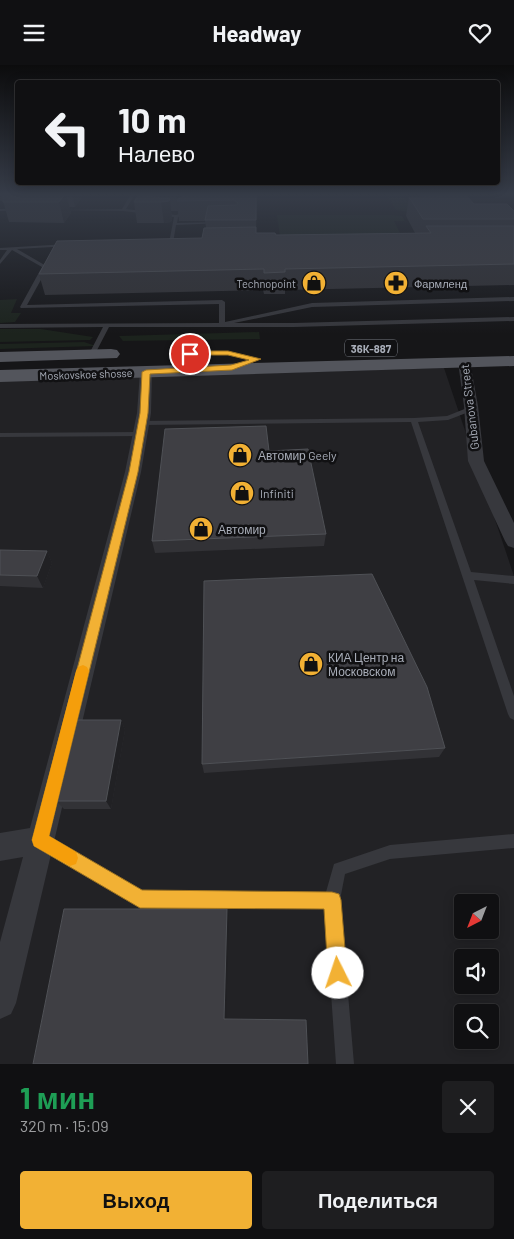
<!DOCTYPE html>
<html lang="ru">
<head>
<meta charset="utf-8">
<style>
	:root { --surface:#101012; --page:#1e1e20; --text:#f1f3f6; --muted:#9c9d9f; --line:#303032; --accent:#f2b134 }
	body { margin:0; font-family:Barlow,sans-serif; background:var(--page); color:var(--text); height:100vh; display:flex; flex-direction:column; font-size:19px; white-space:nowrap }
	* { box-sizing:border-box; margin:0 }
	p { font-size:16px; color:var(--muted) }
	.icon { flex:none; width:28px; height:28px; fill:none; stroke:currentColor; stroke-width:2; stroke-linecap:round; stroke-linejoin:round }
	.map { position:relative; height:999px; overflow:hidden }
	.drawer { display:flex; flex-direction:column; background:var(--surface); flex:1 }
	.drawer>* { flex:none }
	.banner { position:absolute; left:15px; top:15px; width:485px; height:105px; border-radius:5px; box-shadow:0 2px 12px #0003,0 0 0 1px var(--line); background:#101012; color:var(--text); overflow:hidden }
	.needle { width:32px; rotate:222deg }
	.buttons { position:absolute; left:454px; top:829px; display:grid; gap:10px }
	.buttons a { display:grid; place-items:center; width:45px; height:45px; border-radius:5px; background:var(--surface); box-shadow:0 2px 12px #0003,0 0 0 1px var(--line); font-size:25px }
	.pin { position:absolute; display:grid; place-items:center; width:42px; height:42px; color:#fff; margin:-21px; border:2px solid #fff; border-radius:50%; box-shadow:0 1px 5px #0007 }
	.me { position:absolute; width:55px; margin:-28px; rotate:356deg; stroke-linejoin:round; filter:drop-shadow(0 0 4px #0008) }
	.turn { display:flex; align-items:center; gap:18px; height:105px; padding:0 20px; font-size:22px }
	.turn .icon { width:65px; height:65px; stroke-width:2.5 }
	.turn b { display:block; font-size:35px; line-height:42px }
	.round { display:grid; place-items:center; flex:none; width:52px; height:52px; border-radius:5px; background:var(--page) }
	.overview { display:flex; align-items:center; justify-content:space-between; height:85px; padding:0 20px }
	h1 { font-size:30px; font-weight:700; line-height:38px; color:#1e9e55 }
	.cta { display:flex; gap:10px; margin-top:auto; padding:10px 20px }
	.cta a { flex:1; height:58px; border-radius:5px; background:var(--accent); color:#111; font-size:20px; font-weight:700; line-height:58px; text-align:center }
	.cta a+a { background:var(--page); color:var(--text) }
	header { display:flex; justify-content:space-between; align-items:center; height:65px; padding:0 20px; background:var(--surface); font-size:22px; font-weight:700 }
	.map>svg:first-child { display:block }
	.built { fill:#222225; fill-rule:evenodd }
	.green { fill:#1c231d }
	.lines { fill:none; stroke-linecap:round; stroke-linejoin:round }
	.lane { fill:#37383d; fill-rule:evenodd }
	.street { fill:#37383d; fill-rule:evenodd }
	.primary { fill:#53555c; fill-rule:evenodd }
	.wall { fill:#323236 }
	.shaded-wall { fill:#212124 }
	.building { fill:#3f3f44; stroke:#4f5156 }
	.route { fill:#f2b134; stroke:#9d7322 }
	.slow { fill:#f59e0b }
	.labels { text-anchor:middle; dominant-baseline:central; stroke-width:5; stroke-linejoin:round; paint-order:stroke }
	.far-poi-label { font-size:11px; fill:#a8adb8; stroke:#111113; text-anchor:end }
	.shield { fill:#111113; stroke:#7b7e86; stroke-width:1 }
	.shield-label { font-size:11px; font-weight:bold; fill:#a8adb8 }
	.far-street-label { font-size:11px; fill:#a8adb8; stroke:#111113 }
	.street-label { font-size:12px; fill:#a8adb8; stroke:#111113 }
	.poi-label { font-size:12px; fill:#a8adb8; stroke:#111113; text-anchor:start }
</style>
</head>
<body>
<header><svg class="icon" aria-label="menu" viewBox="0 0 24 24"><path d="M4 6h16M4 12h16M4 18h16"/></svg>Headway<svg class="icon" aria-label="heart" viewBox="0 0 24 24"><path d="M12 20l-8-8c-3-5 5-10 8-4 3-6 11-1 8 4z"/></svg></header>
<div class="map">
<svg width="514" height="999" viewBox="0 0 514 999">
	<rect width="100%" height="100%" fill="#161618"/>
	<path class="built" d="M444,303L514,511V999H0V316ZM462,838H490V865H462ZM462,892H490V920H462ZM462,948H490V975H462Z"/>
	<g class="green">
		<polygon points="386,129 402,129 414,146 409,147 396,145"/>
		<polygon points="277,150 391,150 402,151 405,156 394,156 402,172 280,172"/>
		<polygon points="17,234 11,248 21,248 15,257 0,258 0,235"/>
		<polygon points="0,264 41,264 93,272 90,275 0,277"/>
		<polygon points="259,267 260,274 123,276 119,271"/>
		<polygon points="84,277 96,281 0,284 0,279"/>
	</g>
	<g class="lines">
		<g class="lane">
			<polygon points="131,129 135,129 126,144 176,150 182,148 182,150 178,152 177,158 219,157 221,158 176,160 173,178 171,179 169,178 174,152 123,146 55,145 122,144"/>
			<polygon points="0,144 18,144 20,145 0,146"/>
			<polygon points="68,179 70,181 17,184 48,202 27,240 222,235 225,237 225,257 312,238 514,232 514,236 312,242 234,258 294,258 514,252 514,256 294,262 109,262 95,289 92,291 89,289 103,262 0,263 0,259 219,258 219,239 21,243 20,242 42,202 12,185 0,199 0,195 7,185 0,185 0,183"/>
			<polygon points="467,343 470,343 474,345 448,355 418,357 471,507 514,511 514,519 474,515 514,631 514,655 510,653 508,649 411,357 142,360 138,358 142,356 414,353 447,351"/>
			<polygon points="140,367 144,369 143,371 0,372 0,368"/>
			<polygon points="41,768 142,826 326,827 334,799 390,780 514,769 514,783 390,794 345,809 340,835 354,999 336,999 325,843 140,842 36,780 34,775 36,770"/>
		</g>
		<g class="street">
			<polygon points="464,293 470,297 478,341 484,396 514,458 514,483 508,481 505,476 468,396 464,341 458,297"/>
			<polygon points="146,303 152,307 151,348 141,407 16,938 11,949 0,954 0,877 23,792 0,796 0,768 30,763 125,407 137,348 140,307"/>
		</g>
		<g class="primary">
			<polygon points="111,284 117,285 120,289 117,293 0,297 0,287"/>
			<polygon points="514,291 514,301 0,317 0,305"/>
		</g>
	</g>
	<g class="wall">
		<polygon points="0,129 84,129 75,142 69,142 71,148 64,158 9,157 3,136 0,136"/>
		<polygon points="141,129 257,129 256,168 276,170 415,168 406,151 409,132 422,132 420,129 465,129 474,139 514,146 514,220 285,225 285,229 264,229 263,225 45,230 39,209 202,173 206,162 205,156 179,156 178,146 171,146 172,154 171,157 164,158 137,158 134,137 141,130"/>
		<polygon points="269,386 326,469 324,481 155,488 152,476"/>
		<polygon points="0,485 47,486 52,498 43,523 0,521"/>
		<polygon points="121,655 125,665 111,744 64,744 56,736"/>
		<polygon points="445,683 439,692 204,708 202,699"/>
	</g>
	<g class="shaded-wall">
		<polygon points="65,129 66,129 71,148 64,158 59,137"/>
		<polygon points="72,129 84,129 75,142"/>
		<polygon points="176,129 199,129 177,136 178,146"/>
		<polygon points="170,134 172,154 171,157 164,158 161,137"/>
		<polygon points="47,486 52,498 43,523 37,511"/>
		<polygon points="121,655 125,665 111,744 106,736"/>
		<polygon points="227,844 229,852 226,954 224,954"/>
	</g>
	<g class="building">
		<polygon points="3,129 65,129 59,137 3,137"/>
		<polygon points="189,129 256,129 256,155 205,155 208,141 237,140 238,138 234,135 177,136 178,134"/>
		<polygon points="438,129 465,129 474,139 507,139 514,146 514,154 423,154 409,132 440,132"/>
		<polygon points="138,130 170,134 169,136 161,137 134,137"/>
		<polygon points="426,161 514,161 514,199 285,204 285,207 264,208 264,204 39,209 57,176 202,173 204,163 256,162 256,168 275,168 276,170 431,168"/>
		<polygon points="266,361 269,386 308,384 326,469 152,476 165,364"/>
		<polygon points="0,485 47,486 37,511 0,510"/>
		<polygon points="372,509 427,622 445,683 202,699 204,516"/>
		<polygon points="77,655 121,655 106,736 56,736"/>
		<polygon points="64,844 227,844 224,954 306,955 308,999 33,999"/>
	</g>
	<linearGradient id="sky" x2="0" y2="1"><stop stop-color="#0c0c0d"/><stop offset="0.48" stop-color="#363c48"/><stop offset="1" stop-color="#363c48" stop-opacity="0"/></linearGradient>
	<rect width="514" height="269" fill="url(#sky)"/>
	<polygon class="route" points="190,286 228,286 261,294 232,305 150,309 148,348 138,407 49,771 142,825 332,827 339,829 341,835 347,908 345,915 338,918 331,915 328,908 324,844 140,843 34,781 32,775 129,407 140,348 142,307 146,305 231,300 249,295 228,290 187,290 186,289"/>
	<polygon class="slow" points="83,600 87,602 89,606 49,771 76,787 78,793 76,799 70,801 34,781 32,775 76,606 78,602"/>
	<defs>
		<g id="shop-disc" transform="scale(1.25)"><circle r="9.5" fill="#f2b134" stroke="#111113"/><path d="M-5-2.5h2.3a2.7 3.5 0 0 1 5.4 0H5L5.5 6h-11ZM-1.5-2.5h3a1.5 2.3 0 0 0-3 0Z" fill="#111"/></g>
		<g id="pharmacy-disc" transform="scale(1.25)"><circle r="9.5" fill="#f2b134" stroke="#111113"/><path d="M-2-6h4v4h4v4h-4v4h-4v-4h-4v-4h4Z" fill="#111"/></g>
	</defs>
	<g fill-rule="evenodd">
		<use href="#shop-disc" x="314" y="218"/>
		<use href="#pharmacy-disc" x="396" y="218"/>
		<use href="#shop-disc" x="240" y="390"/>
		<use href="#shop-disc" x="242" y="428"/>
		<use href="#shop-disc" x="201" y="464"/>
		<use href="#shop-disc" x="311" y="599"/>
	</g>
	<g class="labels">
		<g class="far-poi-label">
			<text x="296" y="218">Technopoint</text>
			<text x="414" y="218" text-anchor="start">Фармленд</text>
		</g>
		<rect class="shield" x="345" y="274.5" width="52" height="17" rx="4"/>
		<g class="shield-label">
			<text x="371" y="283">36К-887</text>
		</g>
		<g class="far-street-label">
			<text transform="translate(86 309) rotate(-2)">Moskovskoe shosse</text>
		</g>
		<g class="street-label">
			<text transform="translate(469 342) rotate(-97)">Gubanova Street</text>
		</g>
		<g class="poi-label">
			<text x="258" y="390">Автомир Geely</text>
			<text x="260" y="428">Infiniti</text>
			<text x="218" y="464">Автомир</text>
			<text x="328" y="592">КИА Центр на<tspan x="328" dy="14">Московском</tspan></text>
		</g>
	</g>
</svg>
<div class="buttons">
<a><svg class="needle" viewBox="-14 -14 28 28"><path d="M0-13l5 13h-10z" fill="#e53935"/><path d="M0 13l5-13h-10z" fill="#9c9d9f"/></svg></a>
<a><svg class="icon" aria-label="sound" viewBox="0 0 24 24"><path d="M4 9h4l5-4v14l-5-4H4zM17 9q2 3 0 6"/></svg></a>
<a><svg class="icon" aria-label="search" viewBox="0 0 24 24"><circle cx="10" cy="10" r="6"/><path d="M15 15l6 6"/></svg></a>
</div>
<div class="pin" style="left:190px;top:289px;background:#d93025"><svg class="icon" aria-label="arrive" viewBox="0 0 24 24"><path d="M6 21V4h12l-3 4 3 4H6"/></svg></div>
<svg class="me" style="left:338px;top:908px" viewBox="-20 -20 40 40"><circle r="19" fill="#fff"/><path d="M0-13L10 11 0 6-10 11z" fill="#f2b134"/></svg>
<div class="banner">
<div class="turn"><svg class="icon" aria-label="left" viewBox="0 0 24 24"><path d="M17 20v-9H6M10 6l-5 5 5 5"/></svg><div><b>10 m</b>Налево</div></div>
</div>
</div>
<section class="drawer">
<div class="overview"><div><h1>1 мин</h1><p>320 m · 15:09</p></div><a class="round"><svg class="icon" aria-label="close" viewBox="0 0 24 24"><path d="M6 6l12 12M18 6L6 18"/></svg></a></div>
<div class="cta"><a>Выход</a><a>Поделиться</a></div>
</section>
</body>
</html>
